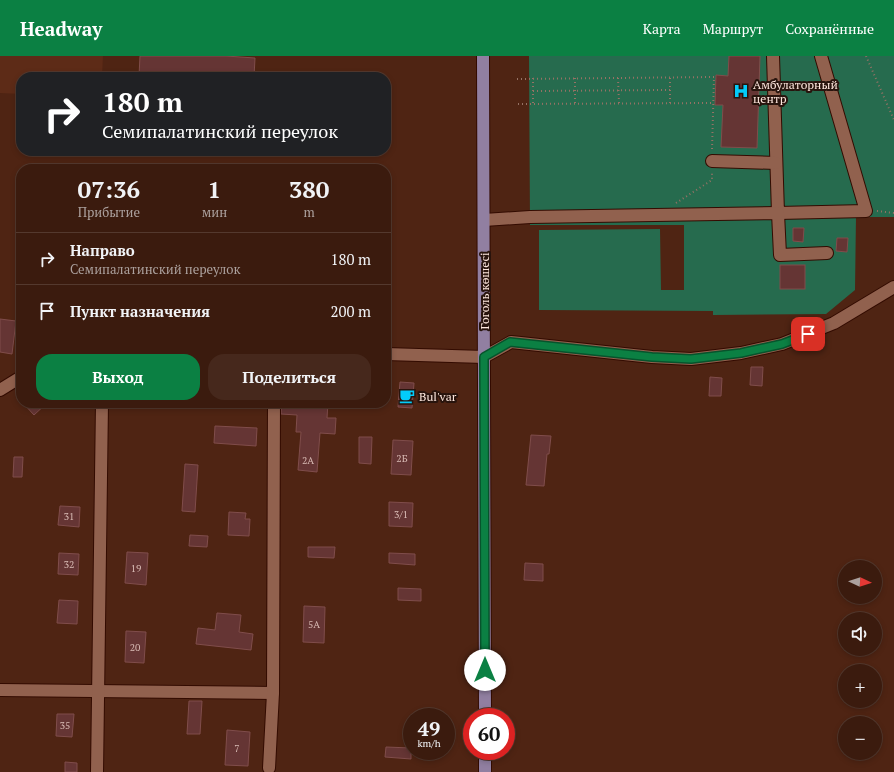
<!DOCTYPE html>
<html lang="ru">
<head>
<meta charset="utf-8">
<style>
	:root { --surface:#3b1b0e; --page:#46281c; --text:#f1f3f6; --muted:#aca19e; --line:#54392e; --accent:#0b8043 }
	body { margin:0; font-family:"PT Serif",serif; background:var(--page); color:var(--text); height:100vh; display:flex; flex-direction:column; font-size:15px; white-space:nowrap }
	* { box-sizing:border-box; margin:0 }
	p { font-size:13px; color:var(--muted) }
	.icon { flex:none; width:22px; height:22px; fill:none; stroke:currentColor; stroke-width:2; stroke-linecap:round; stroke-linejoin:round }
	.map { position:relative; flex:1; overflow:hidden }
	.details { position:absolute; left:16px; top:108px; width:375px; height:244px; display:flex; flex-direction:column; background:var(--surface); border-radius:16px; box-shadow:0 2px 6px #0003,0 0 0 1px var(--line) }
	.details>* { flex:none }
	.hud { position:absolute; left:16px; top:16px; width:375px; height:84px; border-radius:16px; box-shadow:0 2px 6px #0003,0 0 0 1px var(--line); background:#202124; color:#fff; overflow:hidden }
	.needle { width:26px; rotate:94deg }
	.controls { position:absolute; left:838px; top:504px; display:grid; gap:8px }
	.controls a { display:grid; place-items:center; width:44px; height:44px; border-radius:50%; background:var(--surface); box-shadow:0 2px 6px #0003,0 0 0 1px var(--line); font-size:20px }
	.speed { position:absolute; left:403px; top:652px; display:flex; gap:8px; font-size:20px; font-weight:700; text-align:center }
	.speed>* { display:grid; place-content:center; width:52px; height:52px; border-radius:50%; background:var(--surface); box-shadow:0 2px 6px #0003,0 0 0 1px var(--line); line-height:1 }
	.speed small { font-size:10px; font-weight:400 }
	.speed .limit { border:6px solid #d22; background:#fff; color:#111 }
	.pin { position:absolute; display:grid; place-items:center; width:34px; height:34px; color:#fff; margin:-17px; border-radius:8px; box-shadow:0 2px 6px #0006 }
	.me { position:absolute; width:44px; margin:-22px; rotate:0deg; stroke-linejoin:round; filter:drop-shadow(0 0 3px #0008) }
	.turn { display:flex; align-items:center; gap:14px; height:84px; padding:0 20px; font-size:18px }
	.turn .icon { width:52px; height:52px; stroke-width:2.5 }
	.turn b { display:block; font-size:28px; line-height:34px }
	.eta { display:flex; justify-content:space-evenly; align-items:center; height:68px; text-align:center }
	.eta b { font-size:24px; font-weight:800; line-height:28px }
	.action { display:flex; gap:8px; margin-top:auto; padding:8px 20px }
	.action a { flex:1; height:46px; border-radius:16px; background:var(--accent); color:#fff; font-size:16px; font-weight:800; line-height:46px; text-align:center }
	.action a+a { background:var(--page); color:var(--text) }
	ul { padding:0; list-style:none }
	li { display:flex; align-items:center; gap:12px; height:52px; padding:0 20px; border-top:1px solid var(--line) }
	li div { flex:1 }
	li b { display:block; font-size:15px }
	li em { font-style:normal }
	header { display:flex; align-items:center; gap:24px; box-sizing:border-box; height:56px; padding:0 20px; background:var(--accent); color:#fff }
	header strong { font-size:19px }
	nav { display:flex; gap:22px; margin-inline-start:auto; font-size:14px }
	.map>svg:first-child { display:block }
	.built { fill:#5d2b17 }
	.green { fill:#266b4e }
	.building { fill:#653534; stroke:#804d4b }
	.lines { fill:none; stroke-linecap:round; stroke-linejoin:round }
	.minor-casing { stroke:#330b00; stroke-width:14 }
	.major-casing { stroke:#330b00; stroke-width:14 }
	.path { stroke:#957265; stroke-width:2; stroke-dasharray:1 3; stroke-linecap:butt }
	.minor { stroke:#91614e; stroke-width:12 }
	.major { stroke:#917fa1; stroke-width:12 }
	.route-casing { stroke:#07532c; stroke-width:10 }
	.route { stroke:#0b8043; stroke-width:7 }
	.labels { text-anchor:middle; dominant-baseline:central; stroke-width:4; stroke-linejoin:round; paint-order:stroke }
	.number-label { font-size:10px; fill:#d8bab4 }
	.poi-label { font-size:12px; fill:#fee7de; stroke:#28140d; text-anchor:start }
	.street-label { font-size:12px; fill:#fee7de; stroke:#28140d }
</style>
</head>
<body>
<header>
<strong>Headway</strong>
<nav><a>Карта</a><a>Маршрут</a><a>Сохранённые</a></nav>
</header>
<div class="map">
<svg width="894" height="716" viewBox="0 0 894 716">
	<rect width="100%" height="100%" fill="#4f2413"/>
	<polygon class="built" points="0,0 103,0 102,21 21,21 21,38 0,37"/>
	<polygon class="green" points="529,0 894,0 894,161 856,161 855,234 826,258 713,259 713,255 539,254 539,174 660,173 661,234 684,234 684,169 530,169"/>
	<g class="building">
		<polygon points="140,0 226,0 255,2 254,21 139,20"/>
		<polygon points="729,0 760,0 757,92 721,91 723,49 715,49 716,19 728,20"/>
		<polygon points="793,172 804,172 803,186 793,185"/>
		<polygon points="837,182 848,182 847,196 836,195"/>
		<rect x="780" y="209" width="25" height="24"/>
		<polygon points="0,263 16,265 12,298 0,296"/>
		<polygon points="751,311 763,311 762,330 750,329"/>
		<polygon points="710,321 722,322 721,340 709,340"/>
		<polygon points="400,326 414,327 412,352 398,351"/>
		<polygon points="23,347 47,347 34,359"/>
		<polygon points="282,347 328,347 327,362 336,362 335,378 320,377 317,416 298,414 301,376 296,376 297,359 281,358"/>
		<polygon points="215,370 257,372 256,390 214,387"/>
		<polygon points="531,379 551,380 549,398 547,398 544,430 526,429"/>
		<polygon points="359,381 372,381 371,408 359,407"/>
		<polygon points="393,384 413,385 411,419 391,418"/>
		<polygon points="14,401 23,401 22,421 13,421"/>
		<polygon points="185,408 198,409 195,456 182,455"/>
		<polygon points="389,446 413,447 412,471 389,470"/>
		<polygon points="60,450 80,451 79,471 58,469"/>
		<polygon points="229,456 246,457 245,463 250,463 249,480 228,479"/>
		<polygon points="190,479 208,480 207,491 189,490"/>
		<polygon points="308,491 335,491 334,502 308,501"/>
		<polygon points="127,496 148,497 146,529 125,527"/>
		<polygon points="59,497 79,498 78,519 58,518"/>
		<polygon points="389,497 415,498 415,509 389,507"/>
		<polygon points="525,507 543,508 543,525 524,524"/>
		<polygon points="398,532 421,533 421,545 398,544"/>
		<polygon points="59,544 78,545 77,568 57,567"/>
		<polygon points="304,550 325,551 324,587 303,586"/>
		<polygon points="217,557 241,559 239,576 253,578 251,594 196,588 198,572 215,574"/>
		<polygon points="126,575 146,576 144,607 125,606"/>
		<polygon points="189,645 202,645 200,678 187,678"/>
		<polygon points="57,658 74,658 72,681 56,680"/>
		<polygon points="227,674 250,676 248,710 225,709"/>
		<polygon points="386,691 411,692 411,703 385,701"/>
		<polygon points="65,706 77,707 77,716 65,716"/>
	</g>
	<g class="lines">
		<g class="minor-casing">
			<g id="minor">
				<polyline points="773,0 778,157 866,155 821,0"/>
				<polyline points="712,105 776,107"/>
				<polyline points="484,164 530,161 778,157 780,199 827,197"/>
				<polyline points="386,298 484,301 511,286 652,301 691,303 741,297 782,288 834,267 894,231"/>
				<polyline points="0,334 21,321"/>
				<polyline points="0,634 273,637"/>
				<polyline points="269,712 273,637 274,347"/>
				<polyline points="97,716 102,347"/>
			</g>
		</g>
		<g class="major-casing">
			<g id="major">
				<polyline points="483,0 485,661"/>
				<polyline points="485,695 485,716"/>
			</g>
		</g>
		<g class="path">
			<polyline points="866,0 894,64"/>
			<polyline points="533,22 533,48"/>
			<polyline points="575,22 575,47"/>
			<polyline points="618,22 619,47"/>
			<polyline points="517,23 714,21 712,94"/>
			<polyline points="533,35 670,34"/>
			<polyline points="670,47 670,21"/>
			<polyline points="518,48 713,47"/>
			<polyline points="676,147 712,124 712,116"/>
			<polyline points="877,155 894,157"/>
		</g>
		<use href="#minor" class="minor"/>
		<use href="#major" class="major"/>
	</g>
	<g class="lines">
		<g class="route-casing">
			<polyline id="route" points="485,614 484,301 510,286 652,301 691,303 741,297 782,288 808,278"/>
		</g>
		<use href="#route" class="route"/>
	</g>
	<defs>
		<g id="hospital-bare" transform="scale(1.2)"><path d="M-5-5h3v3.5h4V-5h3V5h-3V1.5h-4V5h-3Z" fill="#03cbf9" stroke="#28140d" stroke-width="2.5" paint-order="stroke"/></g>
		<g id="cafe-bare" transform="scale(1.2)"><path d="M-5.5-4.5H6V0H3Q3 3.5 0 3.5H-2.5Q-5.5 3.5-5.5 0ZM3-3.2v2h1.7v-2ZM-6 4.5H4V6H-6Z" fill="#03cbf9" stroke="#28140d" stroke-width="2.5" paint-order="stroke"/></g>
	</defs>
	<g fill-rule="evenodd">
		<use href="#hospital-bare" x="741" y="35"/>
		<use href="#cafe-bare" x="407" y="340"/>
	</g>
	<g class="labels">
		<g class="number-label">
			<text x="402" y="402">2Б</text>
			<text x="308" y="404">2А</text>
			<text x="401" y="458">3/1</text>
			<text x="69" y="460">31</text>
			<text x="69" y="508">32</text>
			<text x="136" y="512">19</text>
			<text x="314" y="568">5А</text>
			<text x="135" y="591">20</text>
			<text x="65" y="669">35</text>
			<text x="237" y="692">7</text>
		</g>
		<g class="poi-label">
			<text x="753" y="28">Амбулаторный<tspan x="753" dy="14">центр</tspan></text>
			<text x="419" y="340">Bul'var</text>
		</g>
		<g class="street-label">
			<text transform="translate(484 235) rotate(-90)">Гоголь көшесі</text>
		</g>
	</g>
</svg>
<div class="controls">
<a><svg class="needle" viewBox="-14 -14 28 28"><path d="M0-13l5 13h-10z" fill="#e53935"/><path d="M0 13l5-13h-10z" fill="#aca19e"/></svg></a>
<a><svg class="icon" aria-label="sound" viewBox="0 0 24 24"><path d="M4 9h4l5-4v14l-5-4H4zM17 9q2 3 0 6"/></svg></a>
<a>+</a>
<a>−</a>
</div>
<div class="speed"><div>49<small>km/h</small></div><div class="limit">60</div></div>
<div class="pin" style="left:808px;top:278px;background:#d93025"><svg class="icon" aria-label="arrive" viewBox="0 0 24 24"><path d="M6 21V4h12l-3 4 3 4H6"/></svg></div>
<svg class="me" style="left:485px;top:614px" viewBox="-20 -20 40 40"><circle r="19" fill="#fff"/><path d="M0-13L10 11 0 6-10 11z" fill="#0b8043"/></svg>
<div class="hud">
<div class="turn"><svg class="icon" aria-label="right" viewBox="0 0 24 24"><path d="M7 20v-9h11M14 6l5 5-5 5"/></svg><div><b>180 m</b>Семипалатинский переулок</div></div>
</div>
<section class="details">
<div class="eta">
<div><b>07:36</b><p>Прибытие</p></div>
<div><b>1</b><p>мин</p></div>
<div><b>380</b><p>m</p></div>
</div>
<ul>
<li><svg class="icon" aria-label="right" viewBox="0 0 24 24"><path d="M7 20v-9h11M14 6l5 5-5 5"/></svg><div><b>Направо</b><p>Семипалатинский переулок</p></div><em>180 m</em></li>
<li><svg class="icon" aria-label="arrive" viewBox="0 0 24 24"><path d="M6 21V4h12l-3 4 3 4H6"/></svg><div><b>Пункт назначения</b></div><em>200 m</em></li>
</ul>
<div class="action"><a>Выход</a><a>Поделиться</a></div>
</section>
</div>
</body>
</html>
